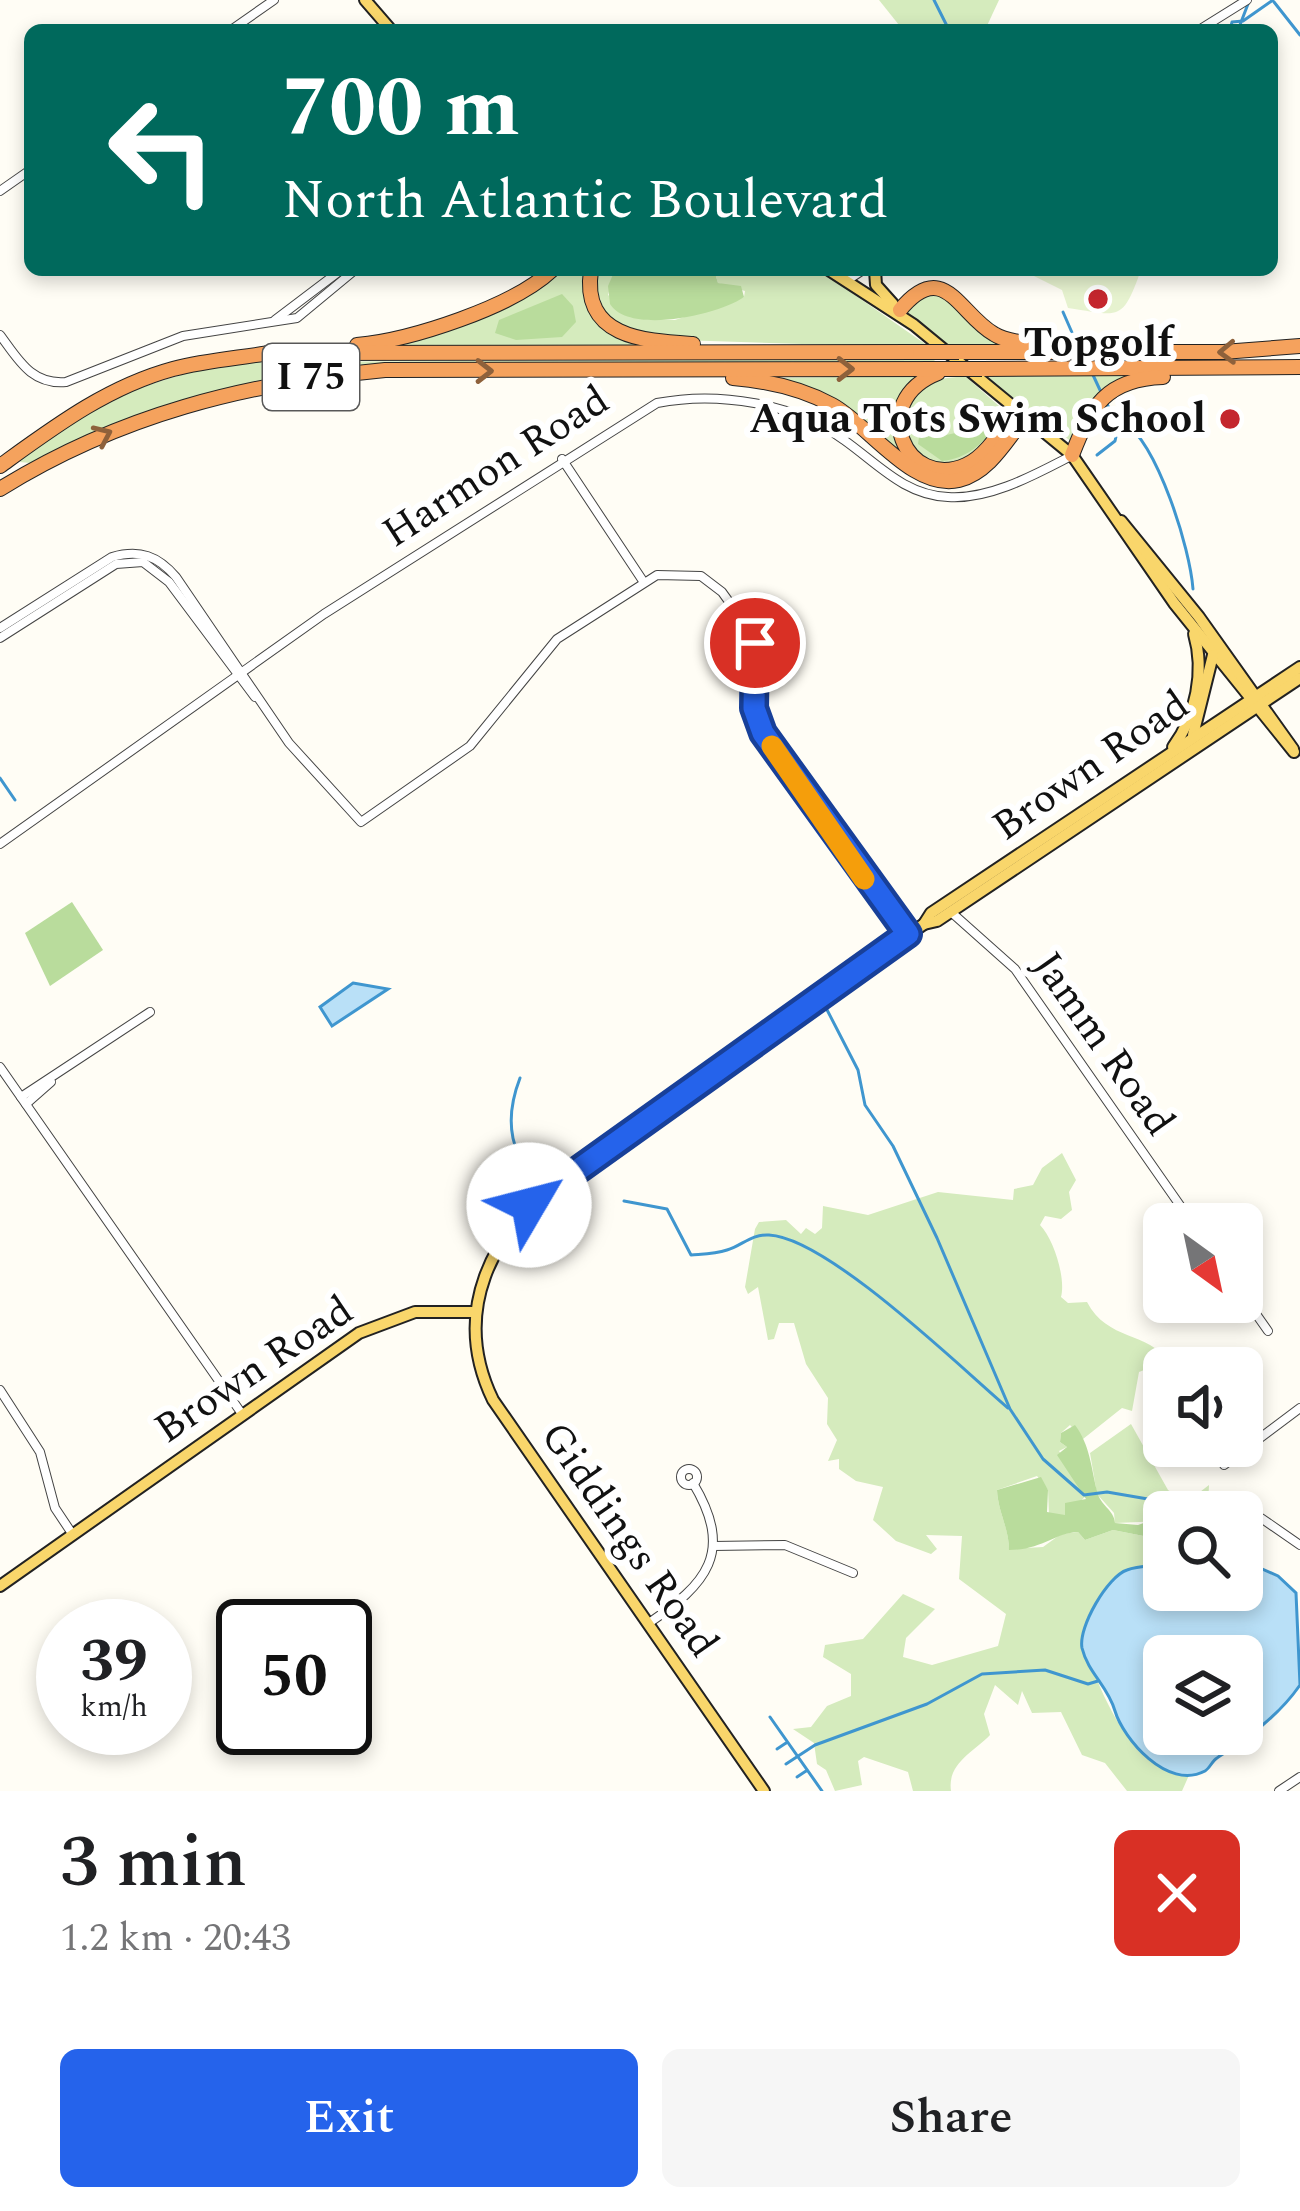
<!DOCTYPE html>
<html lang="en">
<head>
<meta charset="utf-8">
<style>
	:root { --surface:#fff; --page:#f6f6f6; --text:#202124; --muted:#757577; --accent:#2563eb }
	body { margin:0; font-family:Spectral,serif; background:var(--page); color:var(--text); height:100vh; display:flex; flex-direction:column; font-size:45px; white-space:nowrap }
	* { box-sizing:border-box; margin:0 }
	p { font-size:39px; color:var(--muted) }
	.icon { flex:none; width:66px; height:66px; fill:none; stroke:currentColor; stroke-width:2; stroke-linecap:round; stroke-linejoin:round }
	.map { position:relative; height:1791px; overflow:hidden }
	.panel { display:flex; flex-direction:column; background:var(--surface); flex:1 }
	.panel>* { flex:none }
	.guide { position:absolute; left:24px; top:24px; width:1254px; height:252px; border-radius:18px; box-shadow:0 6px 18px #0003; background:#00695c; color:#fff; overflow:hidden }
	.needle { width:78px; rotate:147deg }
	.buttons { position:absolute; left:1143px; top:1203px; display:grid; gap:24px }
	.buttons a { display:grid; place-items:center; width:120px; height:120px; border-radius:18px; background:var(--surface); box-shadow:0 6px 18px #0003; font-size:60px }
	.speed { position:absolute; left:36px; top:1599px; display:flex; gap:24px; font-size:60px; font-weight:700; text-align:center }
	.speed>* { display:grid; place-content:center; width:156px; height:156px; border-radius:50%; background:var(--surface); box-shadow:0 6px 18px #0003; line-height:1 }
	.speed small { font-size:30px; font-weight:400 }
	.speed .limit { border:6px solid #111; border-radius:18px; background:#fff; color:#111 }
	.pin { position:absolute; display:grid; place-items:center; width:102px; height:102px; color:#fff; margin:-51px; border:6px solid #fff; border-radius:50%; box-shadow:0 3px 12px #0007 }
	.me { position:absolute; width:132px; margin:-66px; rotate:53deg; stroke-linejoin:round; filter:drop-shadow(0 0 9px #0008) }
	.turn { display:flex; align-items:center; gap:42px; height:252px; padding:0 60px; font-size:54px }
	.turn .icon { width:156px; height:156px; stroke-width:2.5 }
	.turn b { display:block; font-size:84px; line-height:102px }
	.round { display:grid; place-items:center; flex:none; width:126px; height:126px; border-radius:18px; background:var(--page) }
	.overview { display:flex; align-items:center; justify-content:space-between; height:204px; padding:0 60px }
	h1 { font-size:72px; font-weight:600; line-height:90px }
	.action { display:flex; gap:24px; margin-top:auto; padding:24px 60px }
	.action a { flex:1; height:138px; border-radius:18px; background:var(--accent); color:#fff; font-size:48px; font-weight:600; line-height:138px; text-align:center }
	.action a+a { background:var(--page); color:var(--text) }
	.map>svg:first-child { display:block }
	.green { fill:#d5ebbd }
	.forest { fill:#b9dc9c }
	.pitch { fill:#e6f2cf }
	.water { fill:#b9e0f7; stroke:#3f96cf; stroke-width:3; fill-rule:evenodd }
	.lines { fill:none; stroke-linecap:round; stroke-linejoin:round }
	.stream { stroke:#3f96cf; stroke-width:3 }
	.minor-casing { stroke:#444; stroke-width:10 }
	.major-casing { stroke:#222; stroke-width:14 }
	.highway-casing { stroke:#222; stroke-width:16 }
	.minor { stroke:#fff; stroke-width:8 }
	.major { stroke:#f9d66b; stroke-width:10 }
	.highway { stroke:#f5a25d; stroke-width:14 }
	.highway-bridge-casing { stroke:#222; stroke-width:16; stroke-linecap:butt }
	.highway-bridge { stroke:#f5a25d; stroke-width:14 }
	.oneway { stroke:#8e613b }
	.route-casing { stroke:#184099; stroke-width:30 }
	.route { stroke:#2563eb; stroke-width:21 }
	.slow { stroke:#f59e0b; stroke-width:21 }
	.poi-dot { fill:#c4262e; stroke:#fff; stroke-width:4.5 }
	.labels { text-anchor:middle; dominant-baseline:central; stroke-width:12; stroke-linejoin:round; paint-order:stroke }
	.shield { fill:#fff; stroke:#585858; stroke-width:3 }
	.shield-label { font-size:39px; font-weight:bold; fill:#111 }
	.poi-label { font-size:42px; font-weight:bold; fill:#111; stroke:#fff }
	.street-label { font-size:42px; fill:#111; stroke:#fff }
</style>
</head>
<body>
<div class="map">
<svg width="1300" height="1791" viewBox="0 0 1300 1791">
	<rect width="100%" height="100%" fill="#fffdf5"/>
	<g class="green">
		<polygon points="879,0 999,0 985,30 903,30"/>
		<polygon points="557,270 589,270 603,325 691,346 373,348 412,336"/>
		<path d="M595,270H615L608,295L641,319L675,320L744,297L745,291L718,283L714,270H819L931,348L648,339C609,328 598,310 595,270Z"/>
		<polygon points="934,291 1017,345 950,348 904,310"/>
		<path d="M933,359L937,363C818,364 699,364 580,365C365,366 227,361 30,463L20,462C61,408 175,372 240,362Z"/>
		<polygon points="1130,375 1072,442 984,376"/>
		<path d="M923,376C890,402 888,441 924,467L962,470L1007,432C946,510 924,466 864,422C832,399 799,384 760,378Z"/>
		<polygon points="965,376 1007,413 980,451 954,465 921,459 904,433 906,403 930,380"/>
		<path d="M1062,1153L1076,1180L1069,1192L1072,1210L1061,1219L1045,1216L1040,1225C1054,1239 1066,1279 1061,1297L1068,1303L1087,1302C1107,1341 1149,1332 1168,1361L1139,1372L1132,1411L1122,1408L1083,1439L1070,1425L1061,1433L1060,1442L1067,1447L1059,1451L1086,1496L1064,1516L1049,1515L1048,1490L1037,1476L997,1490C998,1512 1009,1528 1009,1549L1043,1547L1061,1534L1078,1532L1085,1540L1113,1530L1164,1540V1564C1112,1576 1094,1589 1082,1645C1105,1696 1125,1766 1190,1773L1182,1791H1127L1105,1763L1082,1755L1061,1712L1032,1713L1022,1691L1018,1705L995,1685L984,1714L990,1735C974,1752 947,1763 951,1791H913L908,1772L864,1757L858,1761L862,1785L835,1791L826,1770L817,1764L814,1743L793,1729L811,1727L827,1706L851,1696V1674L823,1657L825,1645L863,1639L903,1594L935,1609L906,1638L903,1657L932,1665L998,1646L1006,1614L959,1579L962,1536L926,1535L937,1549L931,1554L896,1541L873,1520L883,1487L856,1481L839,1469V1459L828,1461L837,1440L827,1424L828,1398L806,1364L794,1323H779L774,1339L768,1340L758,1287L748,1294L745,1287L755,1229L759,1222L786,1220L801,1234L806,1228L815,1234L822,1228L823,1206L868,1215L938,1192L1013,1200L1014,1189L1033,1185L1042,1168Z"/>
		<polygon points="1131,1424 1168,1490 1187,1502 1209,1485 1208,1507 1164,1512 1164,1521 1115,1523 1114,1513 1097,1494 1090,1453"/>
	</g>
	<g class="forest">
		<path d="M615,270H714L718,283L741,286L744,297C719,315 629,335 610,304L608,286Z"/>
		<polygon points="562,294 573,306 576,322 562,337 516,340 495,333 499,320"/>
		<path d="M992,414L998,419C988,441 967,459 942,461L918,444L920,431L942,436L964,431Z"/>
		<polygon points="72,902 103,950 50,986 25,933"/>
		<path d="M1075,1425C1090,1445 1091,1467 1097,1491C1100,1506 1114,1509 1115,1523L1138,1525L1158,1518L1164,1521V1540L1113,1530L1085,1540L1078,1532C1054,1533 1042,1550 1009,1550C1009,1528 998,1512 997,1490L1041,1477L1048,1490L1047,1512L1065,1515V1503L1086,1499L1057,1455L1067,1447L1060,1442L1061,1433Z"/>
	</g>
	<path class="pitch" d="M1022,270H1141C1122,322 1121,316 1068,308L1062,290Z"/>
	<g class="water">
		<polygon points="353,983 388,989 332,1026 320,1007"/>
		<path d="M1242,1560L1278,1576L1296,1593L1300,1685C1278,1717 1248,1737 1217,1758C1212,1761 1210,1768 1205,1771C1167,1791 1123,1738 1115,1711C1108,1686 1088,1673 1082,1648C1078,1627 1108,1576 1127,1570C1138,1566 1152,1566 1164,1564V1590H1242ZM1242,1656V1734H1164V1656Z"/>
	</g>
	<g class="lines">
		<g class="stream">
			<polyline points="934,0 949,30"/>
			<polyline points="1274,2 1300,35"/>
			<polyline points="1230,30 1232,22 1243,21 1273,0"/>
			<polyline points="1238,30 1248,4"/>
			<polyline points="1063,312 1077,344"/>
			<polyline points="1093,375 1100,390"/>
			<path d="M1107,404L1116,422H1124C1158,445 1190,548 1193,589"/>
			<polyline points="1097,455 1115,441 1119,423"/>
			<polyline points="0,778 15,800"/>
			<polyline points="823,1002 858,1070 865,1105 893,1146 937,1238 1010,1409 1043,1459 1084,1495 1107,1492 1206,1509 1212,1503"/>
			<path d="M520,1078C505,1117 506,1166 551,1179"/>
			<path d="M624,1201L667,1209L691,1255C703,1254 715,1254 727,1250C743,1245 751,1234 769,1235C828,1238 961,1368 1008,1408"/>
			<polyline points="1218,1501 1225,1508 1259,1510"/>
			<polyline points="770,1717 822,1791"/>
			<polyline points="777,1749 786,1743"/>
			<polyline points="786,1764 815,1745 927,1704 982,1674 1045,1670 1088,1684 1098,1681"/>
			<polyline points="797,1777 806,1771"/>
		</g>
		<g class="minor-casing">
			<g id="minor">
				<polyline points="231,30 274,0"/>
				<polyline points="1199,30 1247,0"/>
				<polyline points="0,191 30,170"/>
				<polyline points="848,280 863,270"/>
				<polyline points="275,320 341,270"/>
				<path d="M0,335C18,359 31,385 66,382L183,336L297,318L355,270"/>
				<polyline points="562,459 643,581"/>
				<path d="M0,628L112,557C140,549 158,556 176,577L289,743L361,822L470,746L557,639L657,575L701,576L722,592L748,628L758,654L754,708L763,733L901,939"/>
				<polyline points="0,638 116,564 143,562 169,582 255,697"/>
				<path d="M0,844L324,614L657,403C718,391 794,403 844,440C878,464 904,495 948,497C990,500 1036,474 1071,456"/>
				<polyline points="882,904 908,934"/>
				<polyline points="951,912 1015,969 1193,1224"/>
				<polyline points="0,1067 242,1414"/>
				<polyline points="21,1097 150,1012"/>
				<polyline points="26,1104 51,1082"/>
				<polyline points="1242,1294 1268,1331"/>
				<polyline points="0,1390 40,1452 55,1508 73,1535"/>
				<polyline points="1224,1465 1300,1408"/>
				<circle cx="689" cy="1477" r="8"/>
				<polyline points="1211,1497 1222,1512"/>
				<polyline points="1242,1519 1261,1518 1300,1545"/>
				<polyline points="713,1546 785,1545 853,1573"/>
				<path d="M649,1623C706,1584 735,1553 693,1483"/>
				<polyline points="1279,1791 1300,1777"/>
			</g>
		</g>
		<g class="major-casing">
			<g id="major">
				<polyline points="365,0 391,30"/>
				<polyline points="829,270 914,325 1072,455 1174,603 1294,752"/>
				<polyline points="875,270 876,285 893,304"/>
				<polyline points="1121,521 1199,617 1293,749"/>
				<polyline points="1193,735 1213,655"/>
				<path d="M1173,747C1196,716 1205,671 1194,634"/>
				<polyline points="924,924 937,921 1300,678"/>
				<polyline points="0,1586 359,1333 415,1312 476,1312"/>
				<path d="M764,1791L493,1400C451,1313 490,1232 563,1179L924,924L931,913L1300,667"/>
			</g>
		</g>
		<g class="highway-casing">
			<g id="highway">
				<path d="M591,270C581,338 644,341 693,344"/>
				<path d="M900,310C944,257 959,314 994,334C1005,341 1019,342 1032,344"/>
				<path d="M357,345C411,340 513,307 552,270"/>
				<polyline points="959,352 1223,352 1300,346"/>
				<polyline points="268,353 920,352"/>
				<polyline points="982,369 1300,367"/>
				<path d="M938,373C866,401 906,492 966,465C987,456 1003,427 1017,409"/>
				<path d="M733,378C769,381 801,388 832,405C869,425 913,491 959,480C990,472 1007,439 1026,416"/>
				<path d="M1072,455C1091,406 1106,379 1163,377"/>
				<path d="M0,466C54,427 107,387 173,369C207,360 241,358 275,352"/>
				<path d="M0,489C119,415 246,383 385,370L950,369"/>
			</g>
		</g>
		<use href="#minor" class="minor"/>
		<use href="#major" class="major"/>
		<use href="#highway" class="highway"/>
		<g class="highway-bridge-casing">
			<g id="highway-bridge">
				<polyline points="920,352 959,352"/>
				<polyline points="950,369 982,369"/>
			</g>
		</g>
		<use href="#highway-bridge" class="highway-bridge"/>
	</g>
	<defs><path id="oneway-chevron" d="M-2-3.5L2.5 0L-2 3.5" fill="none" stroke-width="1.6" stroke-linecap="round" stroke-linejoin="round" transform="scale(3)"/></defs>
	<g class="oneway">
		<use href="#oneway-chevron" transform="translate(1227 352) rotate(178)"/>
		<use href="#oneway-chevron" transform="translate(845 369)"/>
		<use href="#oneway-chevron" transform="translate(484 371)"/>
		<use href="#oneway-chevron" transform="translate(103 435) rotate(-24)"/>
	</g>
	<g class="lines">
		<g class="route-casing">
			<polyline id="route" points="529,1205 908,934 763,733 754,708 755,643"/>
		</g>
		<use href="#route" class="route"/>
		<polyline class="slow" points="772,746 864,879"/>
	</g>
	<g class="poi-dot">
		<circle cx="1098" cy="299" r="12"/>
		<circle cx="1230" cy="419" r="12"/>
	</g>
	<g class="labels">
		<rect class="shield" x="263" y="344" width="96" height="66" rx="9"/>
		<g class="shield-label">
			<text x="311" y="377">I 75</text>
		</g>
		<g class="poi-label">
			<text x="1098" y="343">Topgolf</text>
			<text x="1206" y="419" text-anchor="end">Aqua Tots Swim School</text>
		</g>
		<g class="street-label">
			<text transform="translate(496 467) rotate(-33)">Harmon Road</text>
			<text transform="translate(1091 766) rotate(-35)">Brown Road</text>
			<text transform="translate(1103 1044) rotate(55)">Jamm Road</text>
			<text transform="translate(254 1370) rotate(-34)">Brown Road</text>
			<text transform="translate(629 1540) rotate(55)">Giddings Road</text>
		</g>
	</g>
</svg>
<div class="buttons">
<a><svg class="needle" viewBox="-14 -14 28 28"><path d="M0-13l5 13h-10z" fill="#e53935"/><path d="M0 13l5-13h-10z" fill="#757577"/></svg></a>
<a><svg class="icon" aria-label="sound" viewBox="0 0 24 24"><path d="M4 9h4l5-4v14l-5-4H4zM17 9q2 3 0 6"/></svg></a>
<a><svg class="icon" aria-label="search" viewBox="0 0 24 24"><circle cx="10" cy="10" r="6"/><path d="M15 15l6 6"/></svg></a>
<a><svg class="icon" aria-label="layers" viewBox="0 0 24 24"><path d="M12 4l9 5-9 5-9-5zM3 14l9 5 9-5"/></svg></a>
</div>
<div class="speed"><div>39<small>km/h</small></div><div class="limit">50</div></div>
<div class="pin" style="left:755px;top:643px;background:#d93025"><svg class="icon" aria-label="arrive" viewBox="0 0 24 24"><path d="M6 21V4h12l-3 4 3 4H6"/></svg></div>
<svg class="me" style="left:529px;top:1205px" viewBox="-20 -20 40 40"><circle r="19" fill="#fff"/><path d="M0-13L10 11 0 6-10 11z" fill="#2563eb"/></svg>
<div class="guide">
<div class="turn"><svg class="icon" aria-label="left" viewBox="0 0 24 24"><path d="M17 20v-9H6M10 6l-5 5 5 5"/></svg><div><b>700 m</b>North Atlantic Boulevard</div></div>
</div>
</div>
<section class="panel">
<div class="overview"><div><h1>3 min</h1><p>1.2 km · 20:43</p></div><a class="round" style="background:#d93025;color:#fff"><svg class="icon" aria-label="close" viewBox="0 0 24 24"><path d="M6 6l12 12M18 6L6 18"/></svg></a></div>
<div class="action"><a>Exit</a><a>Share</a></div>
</section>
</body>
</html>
